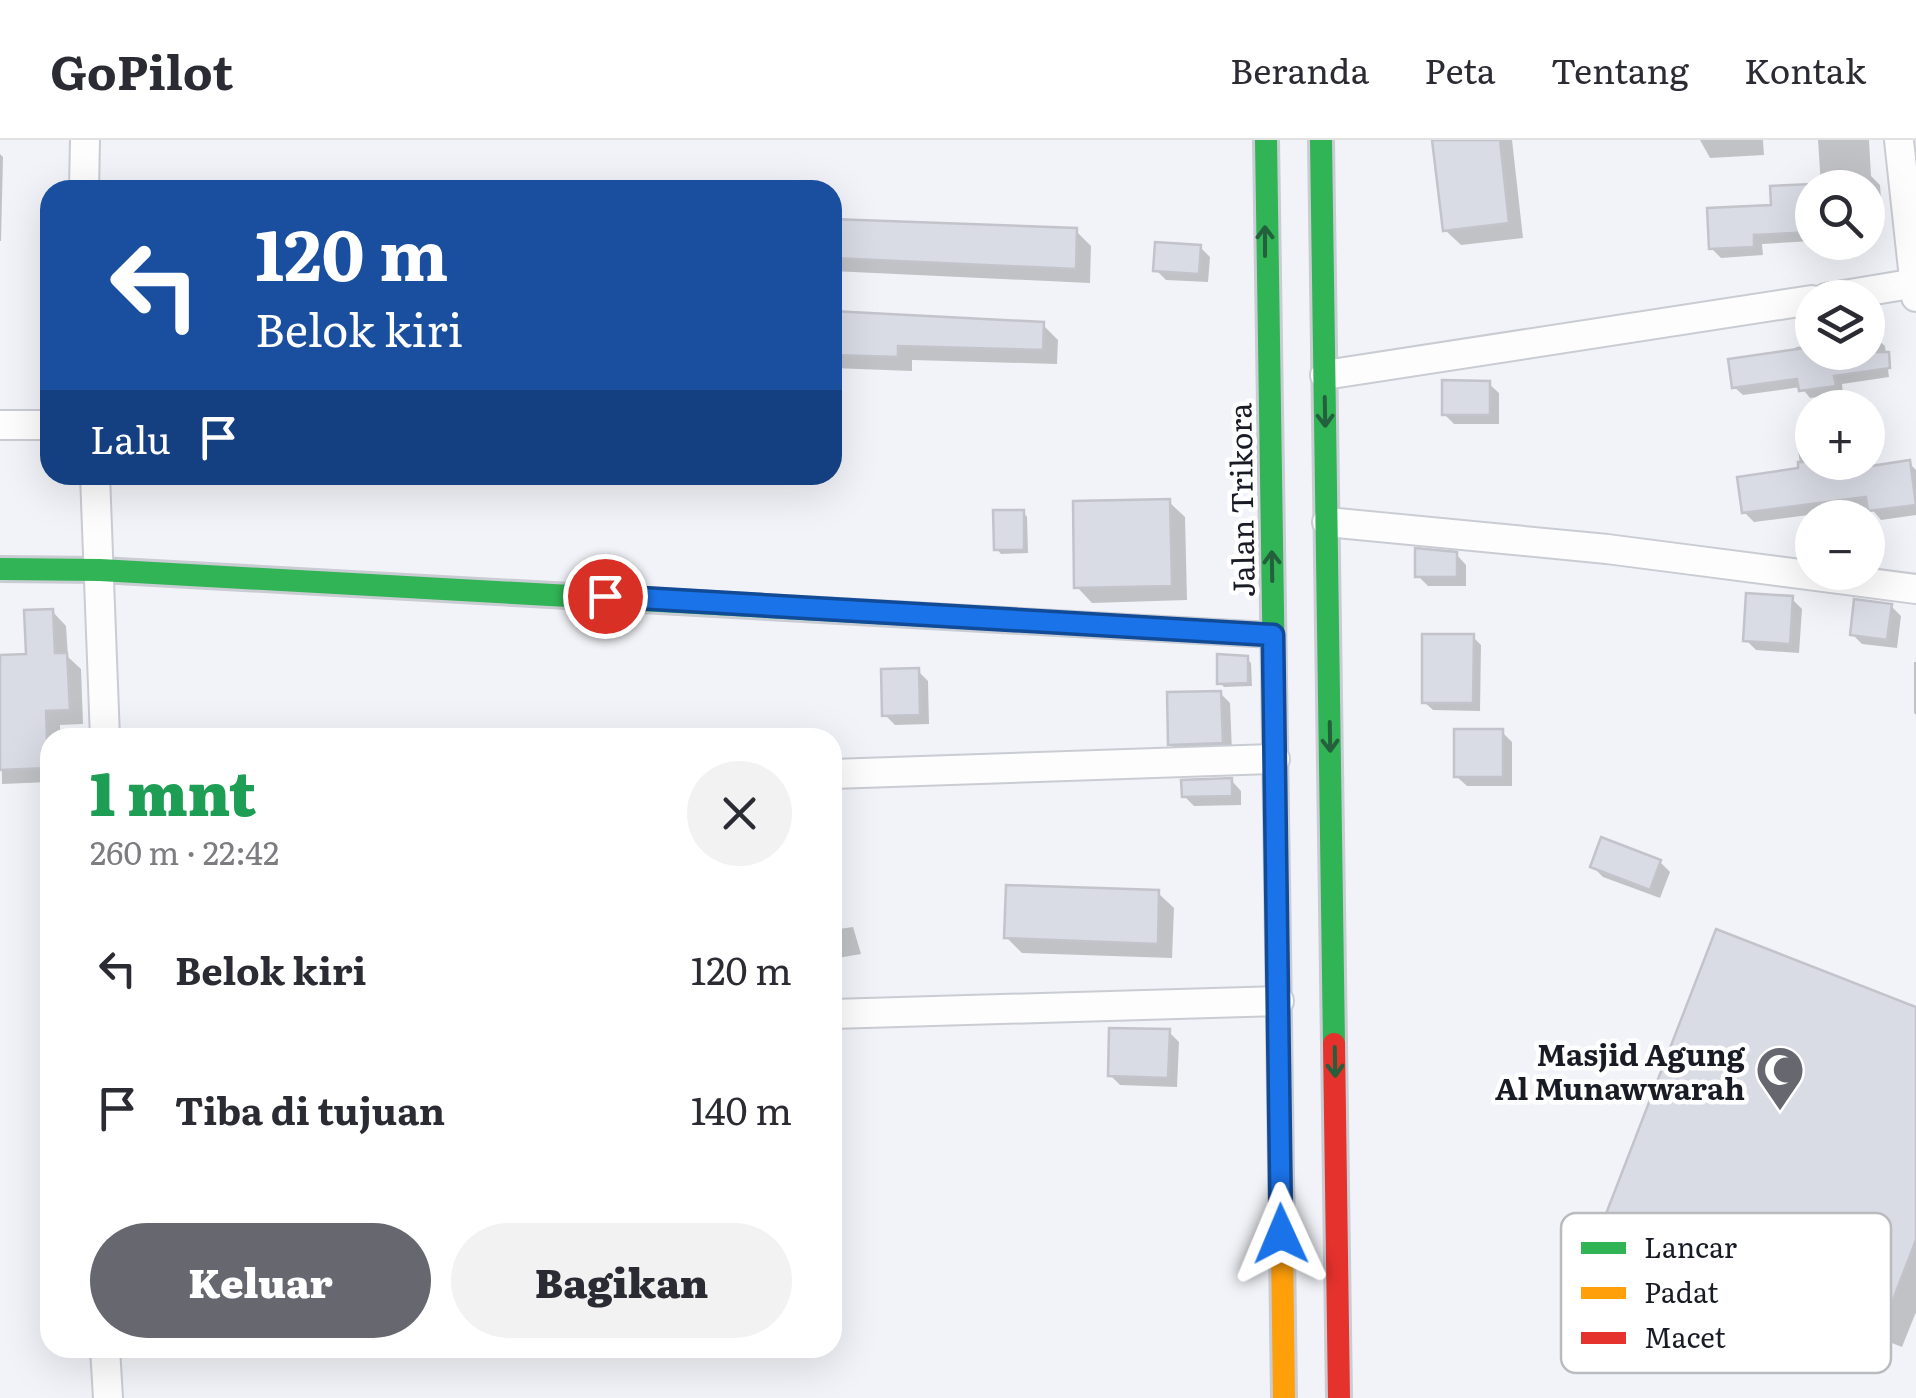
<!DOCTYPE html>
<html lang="id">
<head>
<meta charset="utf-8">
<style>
	:root { --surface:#fff; --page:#f2f2f3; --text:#2b2b33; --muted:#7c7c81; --line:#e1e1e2; --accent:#66676f }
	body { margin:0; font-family:Literata,serif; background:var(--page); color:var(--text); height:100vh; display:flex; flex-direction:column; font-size:38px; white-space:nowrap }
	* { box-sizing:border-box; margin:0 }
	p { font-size:32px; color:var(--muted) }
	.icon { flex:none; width:55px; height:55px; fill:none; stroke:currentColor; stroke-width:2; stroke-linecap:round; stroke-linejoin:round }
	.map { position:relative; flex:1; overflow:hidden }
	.panel { position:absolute; left:40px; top:588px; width:802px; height:630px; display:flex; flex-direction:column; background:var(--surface); border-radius:30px; box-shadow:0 10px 40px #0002 }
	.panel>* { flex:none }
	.hud { position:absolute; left:40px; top:40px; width:802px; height:305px; border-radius:30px; box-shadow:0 10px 40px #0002; background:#1a4fa0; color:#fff; overflow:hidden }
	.buttons { position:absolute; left:1795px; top:30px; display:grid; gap:20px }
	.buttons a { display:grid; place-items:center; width:90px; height:90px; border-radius:50%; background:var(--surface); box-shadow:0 10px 40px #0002; font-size:50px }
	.pin { position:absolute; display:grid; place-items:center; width:85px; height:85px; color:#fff; margin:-42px; border:5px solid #fff; border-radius:50%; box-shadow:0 2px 10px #0007 }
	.me { position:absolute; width:110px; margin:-55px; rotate:359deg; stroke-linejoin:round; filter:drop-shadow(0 0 8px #0008) }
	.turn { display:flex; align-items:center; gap:35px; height:210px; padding:0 50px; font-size:45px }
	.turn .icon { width:130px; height:130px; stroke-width:2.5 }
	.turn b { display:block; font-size:70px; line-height:85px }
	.then { display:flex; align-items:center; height:95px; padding:0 50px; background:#0003; gap:20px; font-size:38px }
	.round { display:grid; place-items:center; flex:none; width:105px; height:105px; border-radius:52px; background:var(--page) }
	.overview { display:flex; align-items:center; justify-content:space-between; height:170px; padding:0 50px }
	h1 { font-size:60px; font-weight:800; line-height:75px; color:#1e9e55 }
	.cta { display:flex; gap:20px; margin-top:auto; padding:20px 50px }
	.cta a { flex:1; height:115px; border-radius:60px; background:var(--accent); color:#fff; font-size:40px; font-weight:800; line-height:115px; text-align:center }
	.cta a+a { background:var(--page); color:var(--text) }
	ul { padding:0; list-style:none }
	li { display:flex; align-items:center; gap:30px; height:140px; padding:0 50px }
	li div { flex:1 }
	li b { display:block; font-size:38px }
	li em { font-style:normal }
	header { display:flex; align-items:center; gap:60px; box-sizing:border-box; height:140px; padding:0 50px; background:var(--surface); border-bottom:2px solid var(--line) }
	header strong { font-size:48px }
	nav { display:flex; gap:55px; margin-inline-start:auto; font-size:35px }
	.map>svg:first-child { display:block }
	.shadow { fill:#0003 }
	.building { fill:#d9dbe5; stroke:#c3c4cb; stroke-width:2.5 }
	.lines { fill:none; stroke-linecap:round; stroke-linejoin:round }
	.street-casing { stroke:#caccd3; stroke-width:32 }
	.fast-casing { stroke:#caccd3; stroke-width:28 }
	.slow-casing { stroke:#caccd3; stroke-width:28 }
	.jam-casing { stroke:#caccd3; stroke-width:28 }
	.street { stroke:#fdfdfe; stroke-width:28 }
	.fast { stroke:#30b455; stroke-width:22 }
	.slow { stroke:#ff9f0a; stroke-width:22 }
	.jam { stroke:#e5322d; stroke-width:22 }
	.oneway { stroke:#24603b }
	.route-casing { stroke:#114b97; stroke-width:25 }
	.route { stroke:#1a73e8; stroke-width:18 }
	.labels { text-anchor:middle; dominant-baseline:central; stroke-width:9; stroke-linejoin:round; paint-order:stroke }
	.street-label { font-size:30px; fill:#1a1c25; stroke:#fff }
	.poi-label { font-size:30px; font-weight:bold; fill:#1a1c25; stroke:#fff; text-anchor:end }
	.key { fill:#fff; stroke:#babbbe; stroke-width:2.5 }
	.key-label { font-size:28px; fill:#1a1c25 }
</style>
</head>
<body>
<header>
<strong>GoPilot</strong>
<nav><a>Beranda</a><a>Peta</a><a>Tentang</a><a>Kontak</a></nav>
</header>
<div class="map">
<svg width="1916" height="1258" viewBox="0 0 1916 1258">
	<rect width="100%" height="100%" fill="#f2f3f8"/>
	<g class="shadow">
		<polygon points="1435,0 1512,0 1523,98 1461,105 1445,90"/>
		<polygon points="1700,0 1763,0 1764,15 1710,18"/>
		<polygon points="1818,0 1869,0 1871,36 1880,45 1883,84 1868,85 1868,48 1812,48 1812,101 1762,104 1763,115 1721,118 1711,108 1774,67 1773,48 1821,46"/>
		<polygon points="0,14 3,17 1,101 0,101"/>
		<polygon points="832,82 1076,91 1091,106 1090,143 832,131"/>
		<polygon points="1200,107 1210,117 1208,142 1166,140 1156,130"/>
		<polygon points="832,175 1043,185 1058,200 1057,224 912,220 912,231 832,228"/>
		<polygon points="1876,198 1885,206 1889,237 1842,244 1843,254 1810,258 1801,247 1743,255 1734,247 1796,212 1796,207 1812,205 1812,212 1868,212 1868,199"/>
		<polygon points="1488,243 1499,253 1499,284 1454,284 1444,274"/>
		<polygon points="1812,302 1812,322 1857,322 1859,330 1909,323 1916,330 1916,375 1881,380 1870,367 1754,382 1744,372 1801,330 1797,304"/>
		<polygon points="1169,362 1185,377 1187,460 1092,463 1077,447"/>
		<polygon points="1023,372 1027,377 1028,413 1001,414 997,409"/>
		<polygon points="1456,414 1466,425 1466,446 1428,446 1418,436"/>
		<polygon points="1792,459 1802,469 1799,513 1756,510 1746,500"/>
		<polygon points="1891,466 1901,476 1897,508 1862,504 1852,494"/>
		<polygon points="52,471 66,486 68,517 81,529 83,584 60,585 60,598 50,598 50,642 2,644 0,518 28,517"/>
		<polygon points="1473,497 1481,505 1480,571 1433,570 1424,562"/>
		<polygon points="1247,519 1251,523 1252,546 1224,547 1220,543"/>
		<polygon points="1914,522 1916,522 1916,575 1914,573"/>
		<polygon points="918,531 928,541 929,584 895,585 885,575"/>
		<polygon points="1220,553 1230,563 1232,612 1180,614 1170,604"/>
		<polygon points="1502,592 1512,602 1512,646 1467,646 1456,636"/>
		<polygon points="1231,640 1241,651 1241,665 1194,666 1184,656"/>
		<polygon points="1660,722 1670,732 1660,758 1603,737 1593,727"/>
		<polygon points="1158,753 1174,768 1172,818 1022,813 1006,797"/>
		<polygon points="853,787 861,814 832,819 832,790"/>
		<polygon points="1916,870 1916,1172 1902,1207 1627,1099 1607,1079"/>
		<polygon points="1169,892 1179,902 1177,947 1120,945 1110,935"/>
	</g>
	<g class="building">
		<polygon points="1432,0 1500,0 1509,83 1443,91"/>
		<polygon points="1812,44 1812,92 1754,95 1754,107 1709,109 1707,68 1771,65 1770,46"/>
		<polygon points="832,79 1077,88 1076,129 832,118"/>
		<polygon points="1155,102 1201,105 1199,134 1153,131"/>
		<polygon points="832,171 1044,182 1043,210 898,206 898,217 832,215"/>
		<polygon points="1812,207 1812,212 1889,212 1890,228 1834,236 1836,246 1799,251 1797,239 1732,248 1728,219"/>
		<polygon points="1442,240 1490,241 1490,275 1442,275"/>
		<polygon points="1910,320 1916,365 1868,371 1866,357 1742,373 1737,337 1798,328 1798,322 1850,322 1851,329"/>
		<polygon points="1170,359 1172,446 1074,448 1073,361"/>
		<polygon points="993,370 1024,370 1024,410 994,410"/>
		<polygon points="1415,408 1457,412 1457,437 1415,437"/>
		<polygon points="1746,453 1793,456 1790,504 1743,501"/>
		<polygon points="1854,459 1892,464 1887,500 1850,495"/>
		<polygon points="53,469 55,513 67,513 70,570 46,571 48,628 0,630 0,515 26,514 24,470"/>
		<polygon points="1422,494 1474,494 1473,563 1422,563"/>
		<polygon points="1217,514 1248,516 1248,543 1217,544"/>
		<polygon points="919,528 920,575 882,576 881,529"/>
		<polygon points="1221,551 1223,603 1168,605 1167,552"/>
		<rect x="1454" y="589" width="49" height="48"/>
		<polygon points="1232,638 1232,656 1182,657 1181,640"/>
		<polygon points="1601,697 1661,720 1650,750 1590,727"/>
		<polygon points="1006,745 1159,750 1158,804 1004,798"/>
		<polygon points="1716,789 1916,867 1916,1100 1882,1188 1604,1079"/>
		<polygon points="1109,888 1170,889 1168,938 1108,936"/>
	</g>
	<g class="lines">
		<g class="street-casing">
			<g id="street">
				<polyline points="1899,0 1916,157"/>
				<polyline points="84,50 85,0"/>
				<polyline points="1826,158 1916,143"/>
				<polyline points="1325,235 1812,160"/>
				<polyline points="0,285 50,285"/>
				<polyline points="95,335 105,598"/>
				<polyline points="1327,382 1607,409 1916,449"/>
				<polyline points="832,634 1275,619"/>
				<polyline points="832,874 1279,861"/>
				<polyline points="105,1208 108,1258"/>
			</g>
		</g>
		<g class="fast-casing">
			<g id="fast">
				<polyline points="1266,0 1278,806"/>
				<polyline points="1321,0 1334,904"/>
				<polyline points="0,429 100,430 1273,495"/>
			</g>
		</g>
		<g class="slow-casing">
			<polyline id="slow" points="1278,806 1284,1258"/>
		</g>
		<g class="jam-casing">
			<polyline id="jam" points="1334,904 1339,1258"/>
		</g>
		<use href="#street" class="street"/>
		<use href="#fast" class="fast"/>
		<use href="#slow" class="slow"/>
		<use href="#jam" class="jam"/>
	</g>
	<defs><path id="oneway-shaft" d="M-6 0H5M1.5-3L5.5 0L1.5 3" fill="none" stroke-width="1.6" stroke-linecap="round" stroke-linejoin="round" transform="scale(2.5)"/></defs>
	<g class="oneway">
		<use href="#oneway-shaft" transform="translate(1265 101) rotate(-90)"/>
		<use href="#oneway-shaft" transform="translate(1325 272) rotate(89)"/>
		<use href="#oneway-shaft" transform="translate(1272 426) rotate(-91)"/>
		<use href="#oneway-shaft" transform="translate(1330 597) rotate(89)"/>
		<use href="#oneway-shaft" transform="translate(1335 922) rotate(89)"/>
	</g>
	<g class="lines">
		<g class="route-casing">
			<polyline id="route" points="605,456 1273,495 1281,1094"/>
		</g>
		<use href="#route" class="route"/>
	</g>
	<defs>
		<g id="mosque-pin" transform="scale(2.5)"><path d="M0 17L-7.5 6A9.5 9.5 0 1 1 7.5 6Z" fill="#66676f" stroke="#fff"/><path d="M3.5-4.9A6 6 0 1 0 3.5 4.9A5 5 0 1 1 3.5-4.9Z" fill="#fff"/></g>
	</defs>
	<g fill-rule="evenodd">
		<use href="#mosque-pin" x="1780" y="930"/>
	</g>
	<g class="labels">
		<g class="street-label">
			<text transform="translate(1240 360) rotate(-91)">Jalan Trikora</text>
		</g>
		<g class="poi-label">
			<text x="1745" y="913">Masjid Agung<tspan x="1745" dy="34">Al Munawwarah</tspan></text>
		</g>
	</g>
	<rect x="1561" y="1073" width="330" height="160" rx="15" class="key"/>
	<rect x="1581" y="1102" width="45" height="12" fill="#30b455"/>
	<rect x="1581" y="1147" width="45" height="12" fill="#ff9f0a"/>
	<rect x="1581" y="1192" width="45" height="12" fill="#e5322d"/>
	<g class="key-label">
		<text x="1644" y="1118">Lancar</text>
		<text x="1644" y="1163">Padat</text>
		<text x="1644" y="1208">Macet</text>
	</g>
</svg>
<div class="buttons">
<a><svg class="icon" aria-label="search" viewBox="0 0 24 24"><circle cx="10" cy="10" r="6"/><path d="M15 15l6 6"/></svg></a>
<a><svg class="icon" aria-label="layers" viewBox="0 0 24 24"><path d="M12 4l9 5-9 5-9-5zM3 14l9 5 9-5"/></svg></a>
<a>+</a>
<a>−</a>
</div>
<div class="pin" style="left:605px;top:456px;background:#d93025"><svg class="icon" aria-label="arrive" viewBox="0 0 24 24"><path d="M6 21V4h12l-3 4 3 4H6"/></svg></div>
<svg class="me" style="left:1281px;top:1094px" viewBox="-20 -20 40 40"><path d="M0-17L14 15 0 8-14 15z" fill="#1a73e8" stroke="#fff" stroke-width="4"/></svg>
<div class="hud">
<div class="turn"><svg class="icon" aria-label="left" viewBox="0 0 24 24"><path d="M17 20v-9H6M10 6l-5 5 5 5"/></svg><div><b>120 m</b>Belok kiri</div></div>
<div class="then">Lalu<svg class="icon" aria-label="arrive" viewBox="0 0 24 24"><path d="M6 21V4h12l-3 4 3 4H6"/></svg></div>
</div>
<section class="panel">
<div class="overview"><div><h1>1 mnt</h1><p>260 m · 22:42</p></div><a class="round"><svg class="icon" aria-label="close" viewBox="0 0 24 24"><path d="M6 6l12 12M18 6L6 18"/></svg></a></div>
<ul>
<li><svg class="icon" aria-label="left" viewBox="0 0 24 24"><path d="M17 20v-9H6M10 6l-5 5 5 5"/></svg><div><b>Belok kiri</b></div><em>120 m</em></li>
<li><svg class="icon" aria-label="arrive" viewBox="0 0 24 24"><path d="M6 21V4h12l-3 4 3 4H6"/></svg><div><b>Tiba di tujuan</b></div><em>140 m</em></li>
</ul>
<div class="cta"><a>Keluar</a><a>Bagikan</a></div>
</section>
</div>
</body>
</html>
